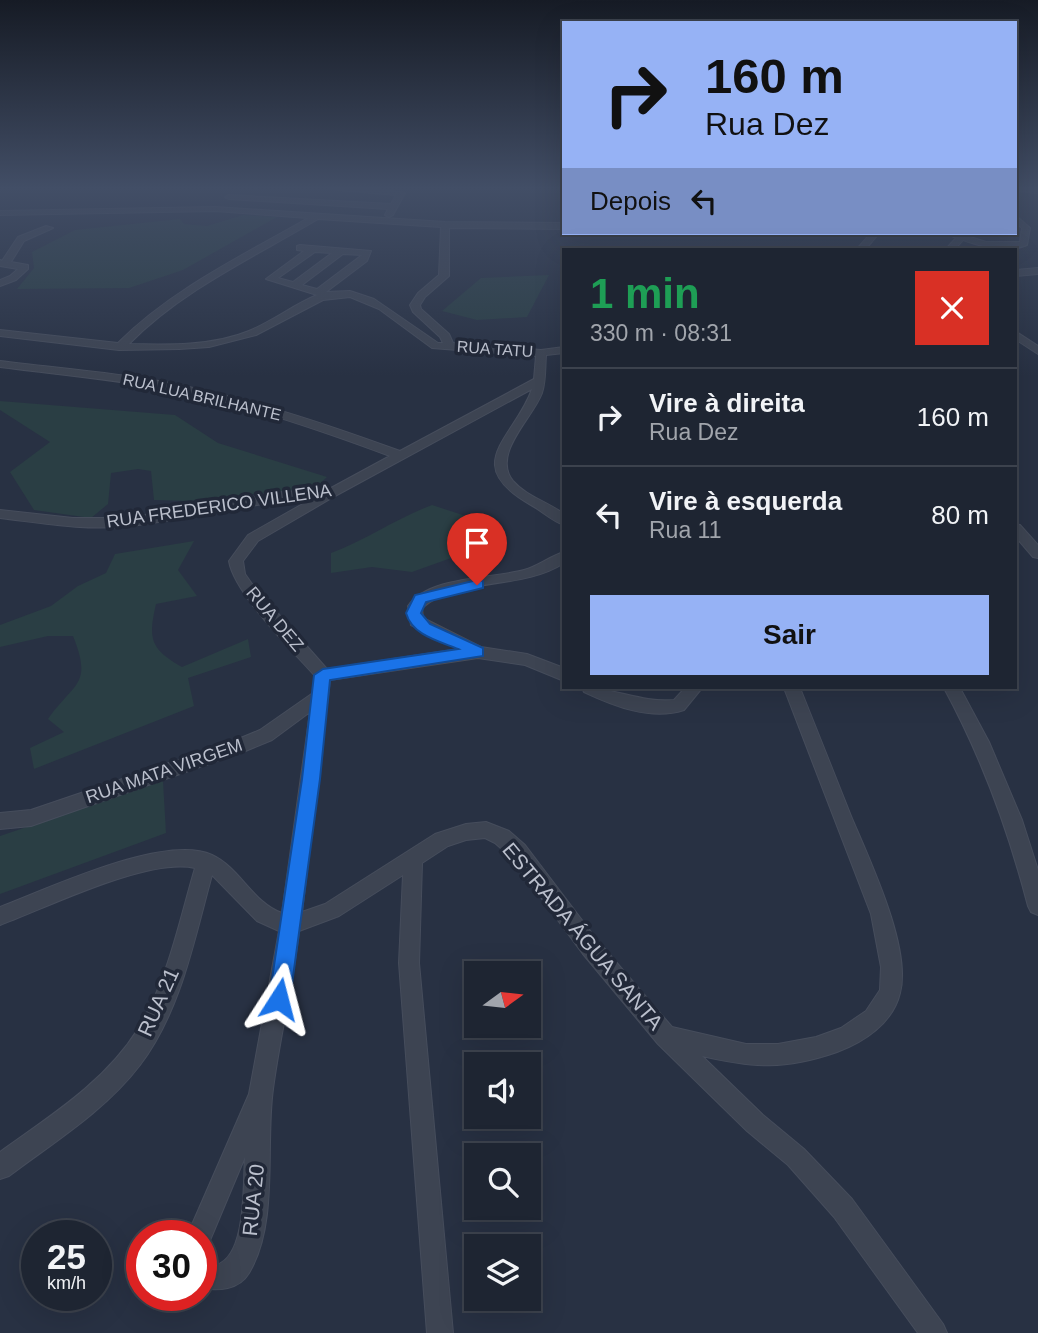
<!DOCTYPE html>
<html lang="pt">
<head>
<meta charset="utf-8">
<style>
	:root { --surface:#1e2532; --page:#262d3a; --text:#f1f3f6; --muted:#a1a5ac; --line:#3c424d; --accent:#96b2f5 }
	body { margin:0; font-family:Arial,sans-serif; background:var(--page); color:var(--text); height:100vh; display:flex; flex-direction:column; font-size:26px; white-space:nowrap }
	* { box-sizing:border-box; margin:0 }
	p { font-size:23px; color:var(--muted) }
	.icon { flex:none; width:38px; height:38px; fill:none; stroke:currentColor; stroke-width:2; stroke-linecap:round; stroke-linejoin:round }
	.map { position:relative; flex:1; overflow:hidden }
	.sheet { position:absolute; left:562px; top:248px; width:455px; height:441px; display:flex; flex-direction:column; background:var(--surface); border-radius:0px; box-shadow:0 7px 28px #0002,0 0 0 2px var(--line) }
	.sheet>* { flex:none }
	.banner { position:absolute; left:562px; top:21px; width:455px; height:214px; border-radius:0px; box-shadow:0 7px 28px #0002,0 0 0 2px var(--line); background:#96b2f5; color:#111; overflow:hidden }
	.needle { width:46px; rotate:75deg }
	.controls { position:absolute; left:464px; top:961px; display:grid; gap:14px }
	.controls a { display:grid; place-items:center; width:77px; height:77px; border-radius:0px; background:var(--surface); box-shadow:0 7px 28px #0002,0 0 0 2px var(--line); font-size:35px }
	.speed { position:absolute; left:21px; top:1220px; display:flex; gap:14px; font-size:35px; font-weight:700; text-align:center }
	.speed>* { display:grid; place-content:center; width:91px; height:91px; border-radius:50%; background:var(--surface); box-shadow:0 7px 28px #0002,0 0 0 2px var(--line); line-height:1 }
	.speed small { font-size:18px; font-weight:400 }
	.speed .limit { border:10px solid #d22; background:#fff; color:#111 }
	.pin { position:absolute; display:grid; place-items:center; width:60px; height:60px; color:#fff; margin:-72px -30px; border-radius:50% 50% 50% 0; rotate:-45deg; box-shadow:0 0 7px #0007 }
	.pin .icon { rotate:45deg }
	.me { position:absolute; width:77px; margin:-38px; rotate:9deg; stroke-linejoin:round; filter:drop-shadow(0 0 5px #0008) }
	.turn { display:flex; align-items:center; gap:24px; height:147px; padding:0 28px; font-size:32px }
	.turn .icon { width:91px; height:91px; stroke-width:2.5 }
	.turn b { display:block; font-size:49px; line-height:60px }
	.then { display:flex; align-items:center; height:66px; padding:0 28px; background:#0003; gap:14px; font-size:26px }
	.round { display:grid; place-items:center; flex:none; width:74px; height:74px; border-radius:0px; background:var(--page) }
	.summary { display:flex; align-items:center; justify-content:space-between; height:119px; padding:0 28px }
	h1 { font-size:42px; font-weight:700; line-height:52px; color:#1e9e55 }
	.action { display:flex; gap:14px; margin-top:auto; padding:14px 28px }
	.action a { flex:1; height:80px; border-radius:0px; background:var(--accent); color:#111; font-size:28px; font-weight:700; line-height:80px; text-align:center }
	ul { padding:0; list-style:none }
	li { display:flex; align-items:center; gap:21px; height:98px; padding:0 28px; border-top:2px solid var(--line) }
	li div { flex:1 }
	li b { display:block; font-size:26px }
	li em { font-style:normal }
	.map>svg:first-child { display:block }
	.green { fill:#2a3e44 }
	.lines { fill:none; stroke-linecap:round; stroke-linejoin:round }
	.minor-casing { stroke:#464d5c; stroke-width:2 }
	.minor { fill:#3d4452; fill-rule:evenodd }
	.route { fill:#1a73e8; stroke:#114b97; stroke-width:2 }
	.labels { text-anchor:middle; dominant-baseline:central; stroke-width:7; stroke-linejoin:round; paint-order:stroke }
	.far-street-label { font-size:16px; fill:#babfcc; stroke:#212838 }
	.street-label { font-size:18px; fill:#babfcc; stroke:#212838 }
	.near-street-label { font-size:21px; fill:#babfcc; stroke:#212838 }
</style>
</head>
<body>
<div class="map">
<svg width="1038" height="1333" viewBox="0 0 1038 1333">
	<rect width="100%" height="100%" fill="#283143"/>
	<g class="green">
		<polygon points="243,215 277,217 183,270 129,288 17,289 34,268 32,252 75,230 180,219 184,224 207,226"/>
		<polygon points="549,275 527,317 477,320 442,311 481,278"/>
		<polygon points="0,401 175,415 218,443 327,477 315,488 188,501 154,500 151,471 138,469 111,473 108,504 91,518 34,510 10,472 50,442 0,410"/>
		<path d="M432,505L475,519L488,557H454L412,572L372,567L331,573V553C366,540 397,518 432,505Z"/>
		<path d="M194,541L178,570L197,596L156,604C148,639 150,649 182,667L248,639L251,657L188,678L194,706L34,769L30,748L64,732L48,719C74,682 93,686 73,636H48L0,647V625L51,606L78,586L106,573L115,554Z"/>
		<polygon points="163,781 166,833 0,894 0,836"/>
	</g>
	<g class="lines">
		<g class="minor-casing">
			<g id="minor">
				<polygon points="328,189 378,189 405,193 393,215 389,217 385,215 388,209 229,199 225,197 229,195 391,204 396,195"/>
				<polygon points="1015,189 1038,189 1038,193 1015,191"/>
				<path d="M215,207L445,222L564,223V229L449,228V276L425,297L420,305L421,309L449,334L453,343L541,350L564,347V353L546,355C545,368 546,381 542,393C533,418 491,454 513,481C526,496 548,502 564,514V525C552,521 542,511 531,505C459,464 514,439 532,389L335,496L258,541L243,561L245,574L252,584L327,669L459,649L411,625L408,606C429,576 491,579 524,570C539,566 550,556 564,552V563C521,591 459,576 422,608L423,618L481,647L527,654L564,668V681L525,665L478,658L330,680L302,912L325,904L435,834L466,824L486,822L509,831L525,845L597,940L672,1027L746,1044H778L816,1037L841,1028L866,1011L880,990L881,967L871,914L784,688H800C817,730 834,773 851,816C869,859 912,948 900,993C893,1023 864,1042 837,1052C785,1070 754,1068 702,1056L763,1115L804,1149L852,1199L943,1324L947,1333H918L834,1217L788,1165L747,1131L658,1044L583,954L511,857L495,843L485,838L466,840L448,846L422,863L419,963L453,1333H427L399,963L403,875L339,916L299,931C293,984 280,1036 273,1089C265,1146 279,1223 249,1273C239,1290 218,1291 201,1288V1262L216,1265C247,1257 243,1183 245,1157L208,1245L201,1248V1236H187L249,1094L279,931L257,921L212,875C194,940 181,1011 140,1065C105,1111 54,1142 9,1176L0,1179V1152C50,1116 105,1082 138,1029C168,980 179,922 195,868C148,857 46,908 0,925V907C48,889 165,833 212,855C240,868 253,903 282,913L310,712L272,740L243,752L31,826L0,829V813L31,810L231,742L260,730L313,693L315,676C292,650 234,593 229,561L248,535L315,497C252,503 191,519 129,526C86,531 42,523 0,518V510L73,518H127L273,493L331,488L390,456C317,429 242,403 165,389C110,379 55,374 0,367V361C55,368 110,372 164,382C245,397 323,423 400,451L534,379L536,356L432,348L379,309L350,297L323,300L256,335L209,347L179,349L119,350L0,336V330L118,343C172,289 242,256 308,218L215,211L0,215V211ZM318,219L441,227L439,275L418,293L410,305L413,312L440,337L443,343H438L374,299L350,291L326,292L367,261L371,251L300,245L297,246V250L304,251L266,279L317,295C293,305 273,321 249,331C213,346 168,345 129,344C182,290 254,257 318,219ZM315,252L332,253L293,282L278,278ZM343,254L362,255L317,289L302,285Z"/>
				<path d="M1015,215L1030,228L1027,245C1008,253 982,247 963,240L954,250H945L956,238L946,233H958L986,242H1020L1022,228L1015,222Z"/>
				<polygon points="46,226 53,228 24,241 11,262 28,265 28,269 16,280 0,286 0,280 10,276 18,269 0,266 0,260 2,261 18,237"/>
				<polygon points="871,233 879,233 865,250 856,250"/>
				<polygon points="1038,268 1038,274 1015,276 1015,270"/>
				<polygon points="1015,331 1038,346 1038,354 1015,339"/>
				<polygon points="1015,524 1020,525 1038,545 1038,558 1033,557 1015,536"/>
				<path d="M582,688C614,687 640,703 674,700L685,688H702L684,710C651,721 614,706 584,692Z"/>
				<path d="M944,688H960L989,742L1022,820L1038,870V915L1031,912L1028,906C1008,829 982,758 944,688Z"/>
			</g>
		</g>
		<use href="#minor" class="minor"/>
	</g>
	<linearGradient id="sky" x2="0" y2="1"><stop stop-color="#161b25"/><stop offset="0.5" stop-color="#424e66"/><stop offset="1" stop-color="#424e66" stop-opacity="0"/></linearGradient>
	<rect width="1038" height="376" fill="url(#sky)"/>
	<path class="route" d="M477,580L483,581V588L426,602L421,613L430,624L483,648V656L330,680L320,779L290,999L287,1006L279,1010L272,1006L269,999L302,779L314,675L323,669L458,649C438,641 412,635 406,613L415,595Z"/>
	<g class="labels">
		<g class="far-street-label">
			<text transform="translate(495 349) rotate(4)">RUA TATU</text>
			<text transform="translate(202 397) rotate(13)">RUA LUA BRILHANTE</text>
		</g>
		<g class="street-label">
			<text transform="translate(219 506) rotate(-8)">RUA FREDERICO VILLENA</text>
			<text transform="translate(275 619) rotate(50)">RUA DEZ</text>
			<text transform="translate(164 771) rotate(-19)">RUA MATA VIRGEM</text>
		</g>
		<g class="near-street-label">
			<text transform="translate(583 936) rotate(50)">ESTRADA ÁGUA SANTA</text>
			<text transform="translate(158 1002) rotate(-66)">RUA 21</text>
			<text transform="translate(253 1200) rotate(-84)">RUA 20</text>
		</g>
	</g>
</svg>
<div class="controls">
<a><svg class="needle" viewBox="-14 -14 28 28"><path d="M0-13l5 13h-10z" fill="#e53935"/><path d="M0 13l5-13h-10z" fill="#a1a5ac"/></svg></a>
<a><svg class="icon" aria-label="sound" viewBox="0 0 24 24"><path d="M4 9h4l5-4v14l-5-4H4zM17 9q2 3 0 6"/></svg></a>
<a><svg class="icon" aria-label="search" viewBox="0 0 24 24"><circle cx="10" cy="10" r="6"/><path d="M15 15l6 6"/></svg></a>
<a><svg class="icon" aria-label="layers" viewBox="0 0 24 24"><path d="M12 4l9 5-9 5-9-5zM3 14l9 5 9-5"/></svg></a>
</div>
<div class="speed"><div>25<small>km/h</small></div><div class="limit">30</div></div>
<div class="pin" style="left:477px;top:585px;background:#d93025"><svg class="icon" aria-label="arrive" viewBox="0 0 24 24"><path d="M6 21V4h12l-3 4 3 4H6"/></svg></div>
<svg class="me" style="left:279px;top:999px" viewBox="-20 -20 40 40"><path d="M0-17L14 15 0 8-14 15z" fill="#1a73e8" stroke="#fff" stroke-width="4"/></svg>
<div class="banner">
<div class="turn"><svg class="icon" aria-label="right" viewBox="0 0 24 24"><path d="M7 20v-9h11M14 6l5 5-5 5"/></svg><div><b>160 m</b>Rua Dez</div></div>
<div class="then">Depois<svg class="icon" aria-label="left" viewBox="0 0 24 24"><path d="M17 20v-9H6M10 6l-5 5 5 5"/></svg></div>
</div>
<section class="sheet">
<div class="summary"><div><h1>1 min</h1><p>330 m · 08:31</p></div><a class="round" style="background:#d93025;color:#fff"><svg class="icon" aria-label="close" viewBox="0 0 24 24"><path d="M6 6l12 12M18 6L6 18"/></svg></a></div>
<ul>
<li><svg class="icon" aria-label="right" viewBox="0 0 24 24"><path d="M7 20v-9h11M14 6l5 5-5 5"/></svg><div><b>Vire à direita</b><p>Rua Dez</p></div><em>160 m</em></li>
<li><svg class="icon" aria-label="left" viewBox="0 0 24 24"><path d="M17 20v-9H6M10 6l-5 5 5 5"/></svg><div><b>Vire à esquerda</b><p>Rua 11</p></div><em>80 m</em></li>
</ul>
<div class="action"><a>Sair</a></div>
</section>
</div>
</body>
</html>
